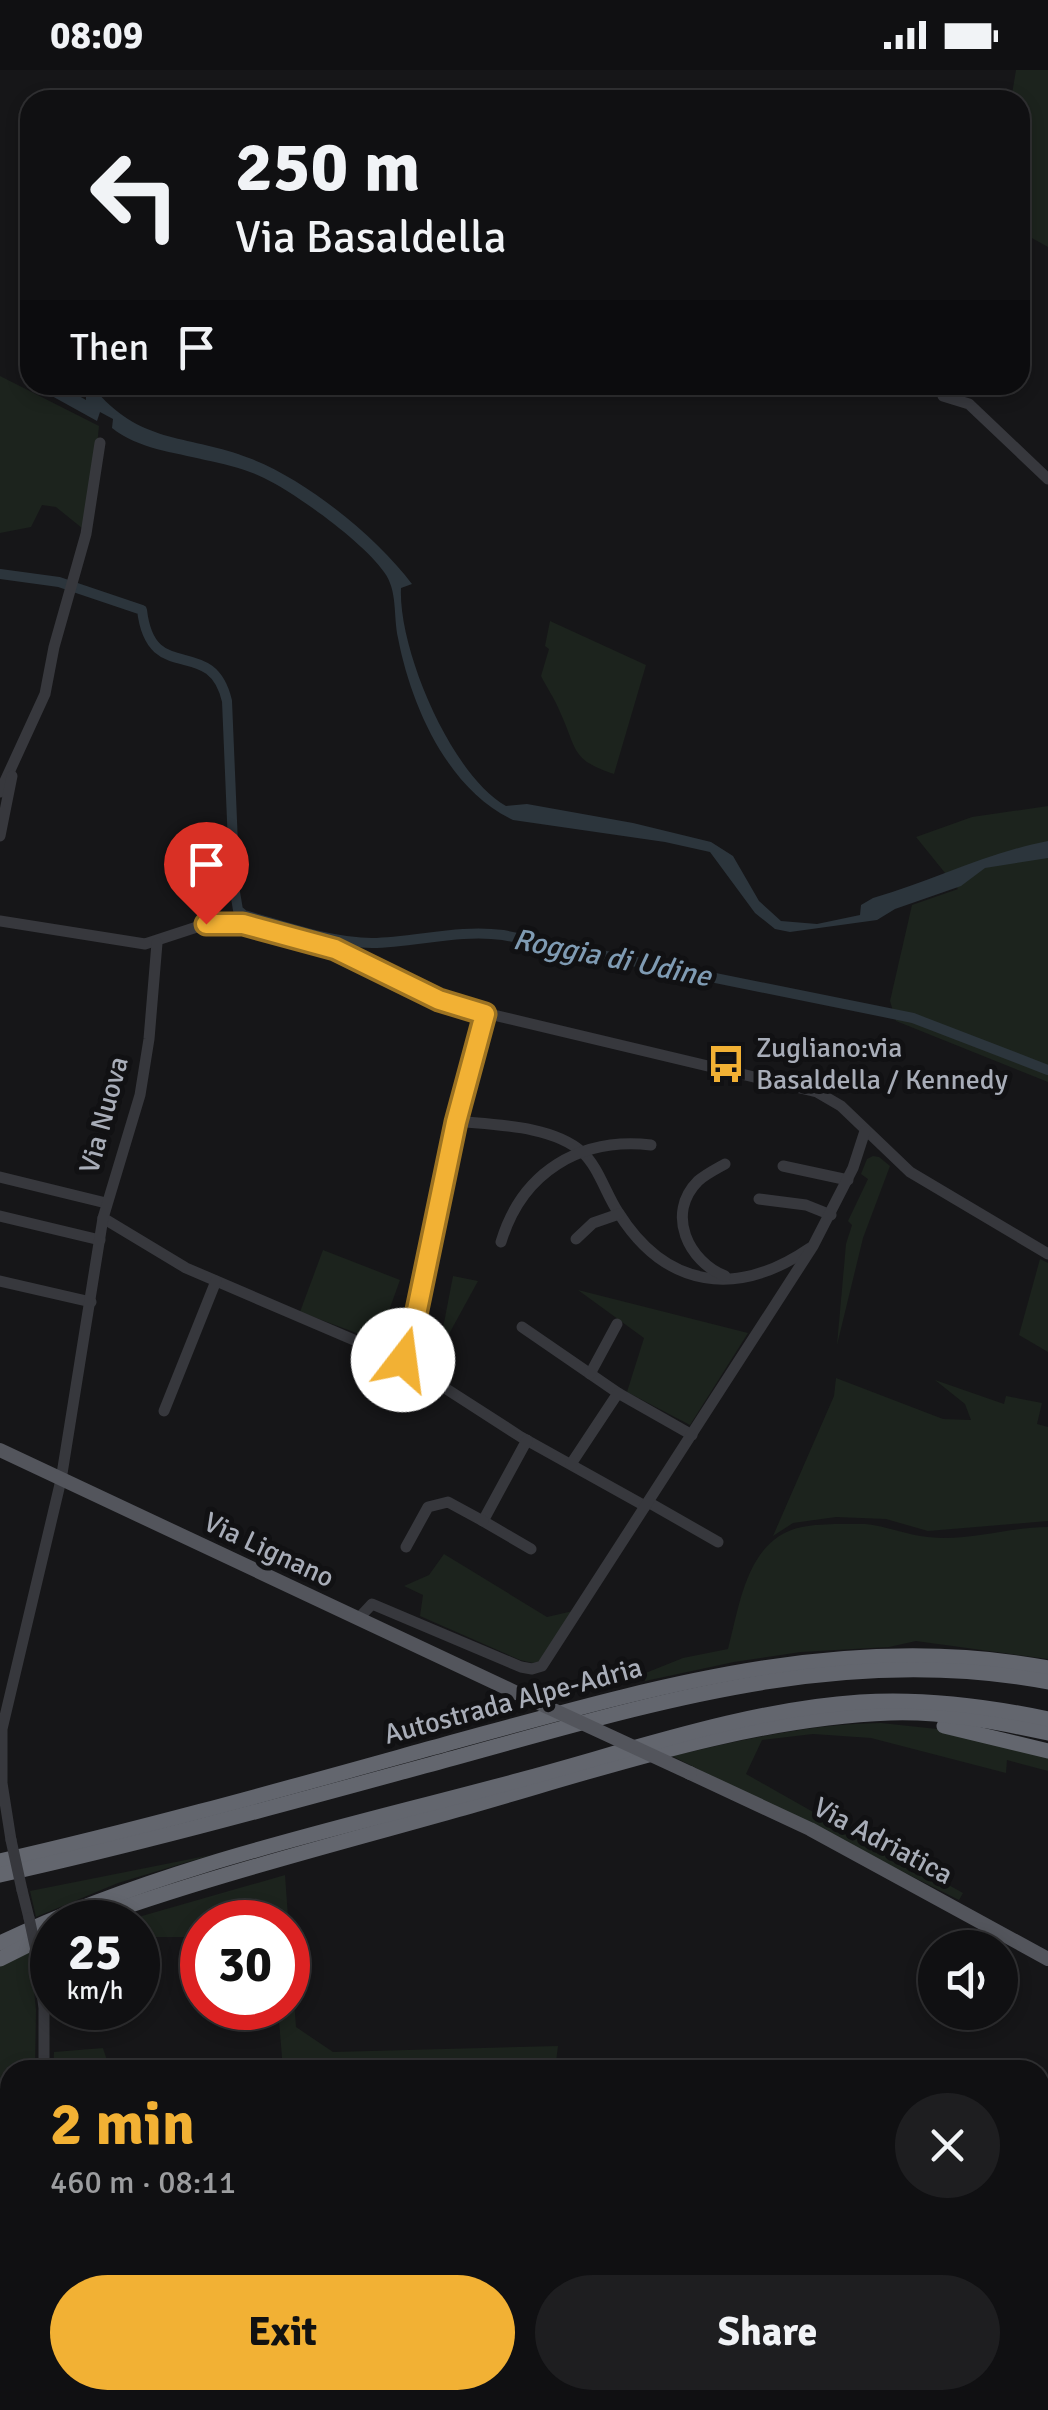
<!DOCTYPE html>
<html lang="en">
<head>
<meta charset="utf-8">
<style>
	:root { --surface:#101012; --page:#1e1e20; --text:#f1f3f6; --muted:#9c9d9f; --line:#303032; --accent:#f2b134 }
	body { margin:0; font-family:Signika,sans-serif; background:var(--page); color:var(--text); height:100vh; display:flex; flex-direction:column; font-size:38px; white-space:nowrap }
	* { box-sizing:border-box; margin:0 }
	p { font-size:32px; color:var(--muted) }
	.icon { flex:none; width:55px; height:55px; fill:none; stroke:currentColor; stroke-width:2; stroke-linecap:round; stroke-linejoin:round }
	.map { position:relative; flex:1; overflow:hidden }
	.side { position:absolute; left:0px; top:1990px; width:1050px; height:350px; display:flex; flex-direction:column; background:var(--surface); border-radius:30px 30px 0 0; box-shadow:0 5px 15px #0003,0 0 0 2px var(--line) }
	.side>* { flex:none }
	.top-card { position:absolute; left:20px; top:20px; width:1010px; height:305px; border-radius:30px; box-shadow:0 5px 15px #0003,0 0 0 2px var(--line); background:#101012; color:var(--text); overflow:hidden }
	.tools { position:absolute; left:918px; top:1860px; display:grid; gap:20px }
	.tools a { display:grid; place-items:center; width:100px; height:100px; border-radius:50%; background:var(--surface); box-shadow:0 5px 15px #0003,0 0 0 2px var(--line); font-size:50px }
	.speed { position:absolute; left:30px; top:1830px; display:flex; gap:20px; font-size:50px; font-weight:700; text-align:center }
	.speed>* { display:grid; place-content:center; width:130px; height:130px; border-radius:50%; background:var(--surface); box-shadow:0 5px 15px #0003,0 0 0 2px var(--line); line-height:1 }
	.speed small { font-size:25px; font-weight:400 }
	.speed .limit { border:15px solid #d22; background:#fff; color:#111 }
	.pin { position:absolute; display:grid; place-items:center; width:85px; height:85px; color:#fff; margin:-102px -42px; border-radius:50% 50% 50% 0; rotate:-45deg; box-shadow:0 0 10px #0007 }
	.pin .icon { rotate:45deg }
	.me { position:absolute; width:110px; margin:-55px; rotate:15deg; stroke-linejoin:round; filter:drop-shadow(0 0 8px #0008) }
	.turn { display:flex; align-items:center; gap:35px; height:210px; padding:0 50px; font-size:45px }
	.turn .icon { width:130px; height:130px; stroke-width:2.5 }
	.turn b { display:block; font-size:70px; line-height:85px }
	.then { display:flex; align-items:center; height:95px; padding:0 50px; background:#0003; gap:20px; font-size:38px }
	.round { display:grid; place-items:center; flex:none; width:105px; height:105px; border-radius:52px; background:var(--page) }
	.summary { display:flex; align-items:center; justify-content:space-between; height:170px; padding:0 50px }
	h1 { font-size:60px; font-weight:700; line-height:75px; color:var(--accent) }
	.action { display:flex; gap:20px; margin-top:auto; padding:20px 50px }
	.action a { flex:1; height:115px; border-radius:60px; background:var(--accent); color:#111; font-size:40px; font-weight:700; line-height:115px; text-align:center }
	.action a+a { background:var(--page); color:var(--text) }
	.status { display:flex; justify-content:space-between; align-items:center; height:70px; padding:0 50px; background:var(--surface); direction:ltr }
	.status svg { height:28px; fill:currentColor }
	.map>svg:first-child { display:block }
	.green { fill:#1c231d }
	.water { fill:#2c353c }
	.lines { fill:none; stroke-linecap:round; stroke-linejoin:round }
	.canal { stroke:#2c353c; stroke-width:10 }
	.minor { stroke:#37383d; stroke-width:11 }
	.major { stroke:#53555c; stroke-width:14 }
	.highway { stroke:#63666e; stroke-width:15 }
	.minor-bridge { stroke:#37383d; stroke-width:11 }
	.major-bridge { stroke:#53555c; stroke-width:14 }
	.route-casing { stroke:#9d7322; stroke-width:25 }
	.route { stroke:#f2b134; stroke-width:18 }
	.labels { text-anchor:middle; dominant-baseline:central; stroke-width:10; stroke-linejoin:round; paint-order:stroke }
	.poi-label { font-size:28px; fill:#a8adb8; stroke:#111113; text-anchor:start }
	.street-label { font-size:28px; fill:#a8adb8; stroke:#111113 }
	.water-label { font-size:30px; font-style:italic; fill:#7f9bb3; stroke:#111113 }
</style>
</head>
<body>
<div class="status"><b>08:09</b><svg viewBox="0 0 49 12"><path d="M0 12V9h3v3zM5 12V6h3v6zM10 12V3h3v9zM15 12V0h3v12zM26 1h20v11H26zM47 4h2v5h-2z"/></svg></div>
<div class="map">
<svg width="1048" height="2340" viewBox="0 0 1048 2340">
	<rect width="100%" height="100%" fill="#161618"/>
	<g class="green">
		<polygon points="1016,0 1048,0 1048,177 1021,162 1026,180 1020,215 1020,30 1011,30"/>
		<polygon points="0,306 99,356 93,418 82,458 56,437 42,435 31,457 0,463"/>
		<path d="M550,551L646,595L614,704C570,690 577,678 560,642C555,629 547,618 541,606L549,579L545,576Z"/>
		<polygon points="1048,736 1048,1012 896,951 890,931 912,835 958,819 916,767 972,747"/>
		<polygon points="873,1086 879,1087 890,1096 863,1168 837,1275 846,1174 852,1155 848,1151 868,1109 861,1104 867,1089"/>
		<polygon points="323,1180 400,1210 378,1271 300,1242"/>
		<polygon points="1040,1189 1048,1193 1048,1282 1019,1265"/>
		<polygon points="453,1206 478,1211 438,1284"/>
		<polygon points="578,1220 748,1263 690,1355 627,1322 644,1268"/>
		<polygon points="836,1308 943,1349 971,1350 965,1334 935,1310 1004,1334 1006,1326 1042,1333 1037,1354 1048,1357 1048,1451 928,1461 886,1449 836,1447 793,1453 773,1466 834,1326"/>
		<path d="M865,1454C886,1456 907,1465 928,1467C968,1472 1008,1457 1048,1457V1589L916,1571L889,1577L801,1582L734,1592L645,1611L643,1604L683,1588L728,1579C740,1534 747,1468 802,1457C822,1453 844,1454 865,1454Z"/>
		<polygon points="444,1484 547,1547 573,1541 542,1591 533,1593 520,1590 420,1546 423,1525 404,1516 429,1505"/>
		<path d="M881,1653L956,1661L1048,1686V1701L1007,1690L1006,1703L871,1668L813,1664L762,1670L746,1704L933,1810L936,1808L963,1823L959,1830L672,1686C742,1670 809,1654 881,1653Z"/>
		<polygon points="211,1785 118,1813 36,1847 30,1821"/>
		<polygon points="285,1805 296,1957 333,1982 558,1976 555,2000 283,2000 278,1938 288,1938 288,1852 202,1852 202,1867 138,1867 138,1852 121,1852"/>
		<polygon points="30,1881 36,1940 35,2000 10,2000 10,2011 0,2011 0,1896"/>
		<polygon points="103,1978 110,2000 53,2000 54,1982"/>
	</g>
	<path class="water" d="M32,315H60L86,330V323L97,322C143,375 191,365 249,388C305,409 376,466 412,514L401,518C398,579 451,705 506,736L527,734L633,753L711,772L733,786L759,831L781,851L817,854L860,845L861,835L873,828C933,811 986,783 1048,771V788L985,798L961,816L895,839L877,850L790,862L775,859L755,843L710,782L665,772L513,750C447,719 411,635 398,568C393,545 398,521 384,502C363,472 297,424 264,408C246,399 225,394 205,390C174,382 138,379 112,358L113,349L100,342L97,351Z"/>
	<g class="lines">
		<path class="canal" d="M0,504L59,512L142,540C151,618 211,563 227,631L235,822L238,840L244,845C284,856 331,873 372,873C417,872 459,859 503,865L913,948L1048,1000"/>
		<g class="minor">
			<polyline points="943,326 969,334 1048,409"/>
			<polyline points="0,722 45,624 54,577 86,464 100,373"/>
			<polyline points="0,766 12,706"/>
			<polyline points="0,851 145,874 206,854 243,853 335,879 464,938 817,1022 841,1036 910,1102 1048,1184"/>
			<path d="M455,1051C493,1055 552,1055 582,1082C598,1096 606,1124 618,1142C666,1219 737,1228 810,1178"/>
			<path d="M725,1094C716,1099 706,1104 698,1111C665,1144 689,1192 725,1206"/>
			<polyline points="783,1096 848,1110"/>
			<polyline points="0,1107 106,1133"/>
			<polyline points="759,1129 806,1135 831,1145"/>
			<polyline points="0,1146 100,1170"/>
			<polyline points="103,1148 186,1198 403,1291 521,1367 645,1436"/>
			<polyline points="576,1169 593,1153 619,1144"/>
			<path d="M501,1172C522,1102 580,1067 651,1075"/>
			<polyline points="0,1211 91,1232"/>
			<polyline points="522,1257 618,1323"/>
			<polyline points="403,1291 469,996 485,945"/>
			<polyline points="590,1304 617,1254"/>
			<polyline points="164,1341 216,1211"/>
			<polyline points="527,1370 483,1451 531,1479"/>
			<polyline points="571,1394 618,1323 692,1365"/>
			<polyline points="648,1432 718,1472"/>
			<polyline points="406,1477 428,1437 448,1432 483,1451"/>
			<polyline points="358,1549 372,1534 521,1597 532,1599 542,1596 813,1176 853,1098 865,1061"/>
			<polyline points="11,1770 2,1713 2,1659 61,1410 103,1148 140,1025 149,969 157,873"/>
			<polyline points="22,1820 29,1848"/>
			<polyline points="37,1885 44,1938 44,2000"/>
			<polyline points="0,2150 10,2129"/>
		</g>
		<g class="major">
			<polyline points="0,1380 519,1624"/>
			<polyline points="690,1703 810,1759 1048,1889"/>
			<polyline points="1040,2280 1048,2268"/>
			<polyline points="998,2340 1005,2330"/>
		</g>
		<g class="highway">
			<polyline points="944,1656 1048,1681"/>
			<path d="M0,1791C150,1757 298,1715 446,1674C644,1620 842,1559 1048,1598"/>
			<path d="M0,1805C153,1771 303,1729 454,1688C650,1634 843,1573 1048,1612"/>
			<path d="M82,1852C203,1808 329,1776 453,1741C596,1701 741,1649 890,1643C942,1641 997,1652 1048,1663"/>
			<path d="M0,1873C164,1795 346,1757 520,1710C628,1681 749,1639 860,1632C922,1628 987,1636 1048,1649"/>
			<polyline points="0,1889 52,1863"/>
		</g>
		<g class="minor-bridge">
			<polyline points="11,1770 22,1820"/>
			<polyline points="29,1848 37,1885"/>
		</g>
		<polyline class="major-bridge" points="519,1624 690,1703"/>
	</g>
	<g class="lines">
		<g class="route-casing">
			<polyline id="route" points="206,854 243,854 335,879 439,930 485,944 456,1052 412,1264 403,1290"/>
		</g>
		<use href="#route" class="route"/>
	</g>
	<defs>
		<g id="bus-bare" transform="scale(3)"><path d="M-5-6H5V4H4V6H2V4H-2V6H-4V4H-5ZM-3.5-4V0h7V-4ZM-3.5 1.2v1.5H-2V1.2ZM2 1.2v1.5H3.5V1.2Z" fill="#f2b134" stroke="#111113" stroke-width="2.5" paint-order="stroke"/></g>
	</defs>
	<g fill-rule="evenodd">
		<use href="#bus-bare" x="726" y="994"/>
	</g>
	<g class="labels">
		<g class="poi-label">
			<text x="756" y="978">Zugliano:via<tspan x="756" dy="32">Basaldella / Kennedy</tspan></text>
		</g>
		<g class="street-label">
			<text transform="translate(104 1045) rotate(-75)">Via Nuova</text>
			<text transform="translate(269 1480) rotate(25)">Via Lignano</text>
			<text transform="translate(513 1631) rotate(-15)">Autostrada Alpe-Adria</text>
			<text transform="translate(883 1771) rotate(28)">Via Adriatica</text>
		</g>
		<g class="water-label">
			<text transform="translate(612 888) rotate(11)">Roggia di Udine</text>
		</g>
	</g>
</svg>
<div class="tools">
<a><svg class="icon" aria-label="sound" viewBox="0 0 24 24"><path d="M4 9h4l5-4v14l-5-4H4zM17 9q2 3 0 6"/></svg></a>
</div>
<div class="speed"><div>25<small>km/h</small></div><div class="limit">30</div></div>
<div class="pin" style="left:206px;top:854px;background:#d93025"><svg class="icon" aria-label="arrive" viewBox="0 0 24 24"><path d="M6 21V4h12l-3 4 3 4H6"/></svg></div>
<svg class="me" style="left:403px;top:1290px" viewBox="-20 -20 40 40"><circle r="19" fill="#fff"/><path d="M0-13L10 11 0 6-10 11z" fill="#f2b134"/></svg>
<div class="top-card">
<div class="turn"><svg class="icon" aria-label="left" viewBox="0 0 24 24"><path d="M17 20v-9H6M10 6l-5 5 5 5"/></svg><div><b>250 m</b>Via Basaldella</div></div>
<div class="then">Then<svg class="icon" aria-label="arrive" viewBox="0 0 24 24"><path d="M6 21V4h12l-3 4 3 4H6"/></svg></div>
</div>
<section class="side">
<div class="summary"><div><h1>2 min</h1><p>460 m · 08:11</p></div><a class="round"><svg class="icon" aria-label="close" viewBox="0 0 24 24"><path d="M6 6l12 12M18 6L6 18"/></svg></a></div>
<div class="action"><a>Exit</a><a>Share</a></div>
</section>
</div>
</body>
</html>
